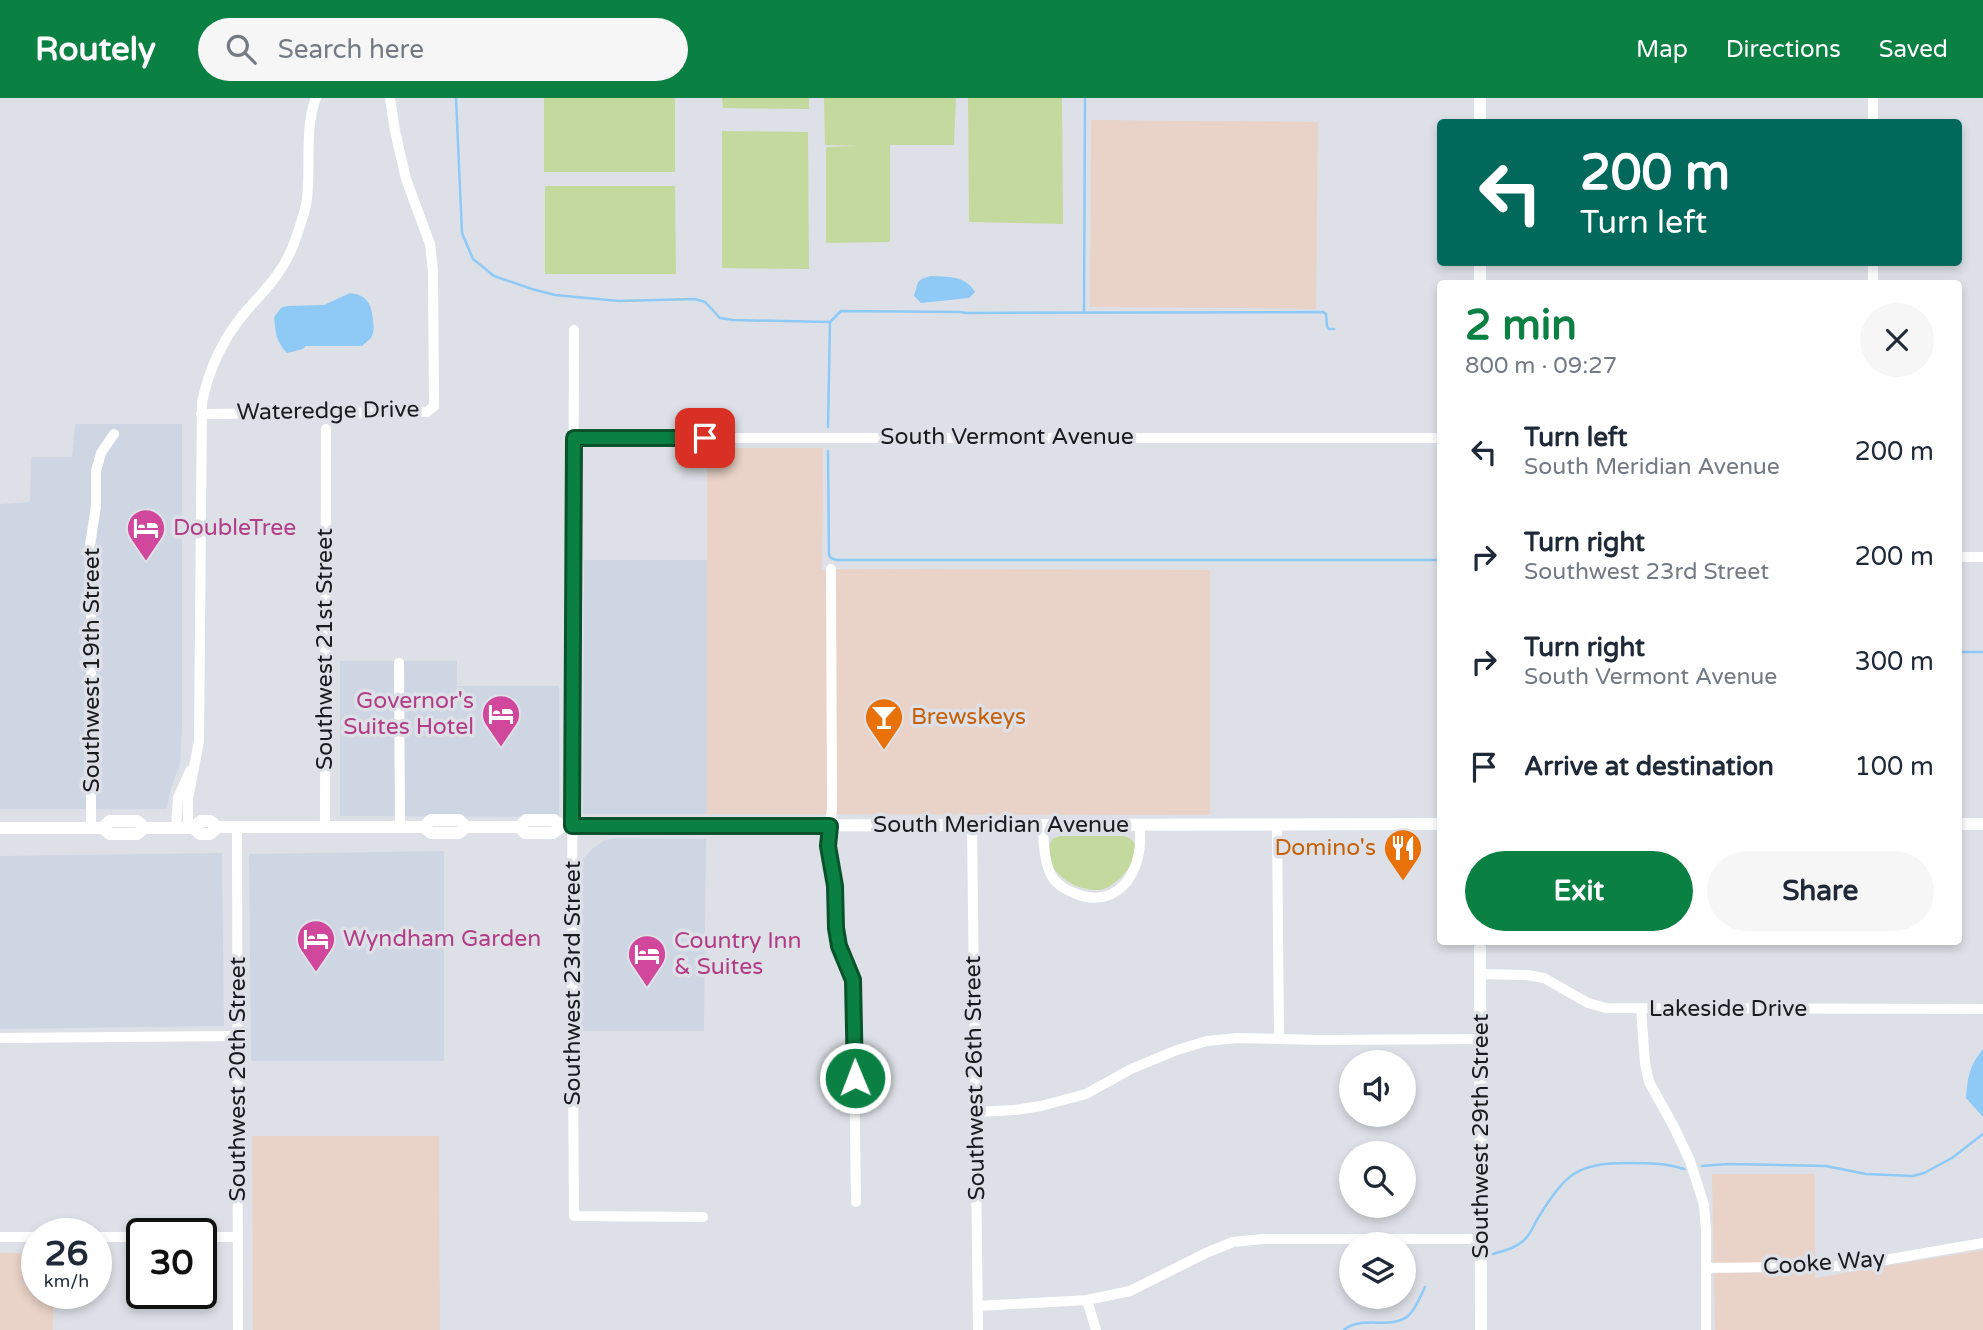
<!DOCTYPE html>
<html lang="en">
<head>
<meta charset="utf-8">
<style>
	:root { --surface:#fff; --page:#f6f6f7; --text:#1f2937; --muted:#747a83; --accent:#0b8043 }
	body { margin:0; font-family:"Varela Round",sans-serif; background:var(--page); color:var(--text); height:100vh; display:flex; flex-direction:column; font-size:26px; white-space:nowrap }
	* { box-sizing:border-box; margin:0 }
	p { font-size:23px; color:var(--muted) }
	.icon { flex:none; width:38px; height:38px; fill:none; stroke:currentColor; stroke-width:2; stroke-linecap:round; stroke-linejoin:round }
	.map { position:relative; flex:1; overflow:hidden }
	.side { position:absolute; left:1437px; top:182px; width:525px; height:665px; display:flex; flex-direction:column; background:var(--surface); border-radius:7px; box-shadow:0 4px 10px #0003 }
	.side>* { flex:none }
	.guide { position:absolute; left:1437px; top:21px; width:525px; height:147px; border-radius:7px; box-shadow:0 4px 10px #0003; background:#00695c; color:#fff; overflow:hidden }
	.controls { position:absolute; left:1339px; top:952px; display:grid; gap:14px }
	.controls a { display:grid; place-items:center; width:77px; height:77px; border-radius:50%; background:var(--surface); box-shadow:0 4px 10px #0003; font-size:35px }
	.speed { position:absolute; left:21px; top:1120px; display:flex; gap:14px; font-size:35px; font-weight:700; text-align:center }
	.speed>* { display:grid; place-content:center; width:91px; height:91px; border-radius:50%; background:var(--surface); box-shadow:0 4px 10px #0003; line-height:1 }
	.speed small { font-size:18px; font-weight:400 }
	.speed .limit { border:4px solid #111; border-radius:10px; background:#fff; color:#111 }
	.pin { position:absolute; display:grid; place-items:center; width:60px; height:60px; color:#fff; margin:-30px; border-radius:14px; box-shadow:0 4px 10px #0006 }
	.me { position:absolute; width:77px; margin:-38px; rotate:359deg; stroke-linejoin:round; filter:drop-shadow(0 0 5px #0008) }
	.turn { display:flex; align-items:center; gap:24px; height:147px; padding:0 28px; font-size:32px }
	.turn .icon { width:91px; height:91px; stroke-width:2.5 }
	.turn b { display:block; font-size:49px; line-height:60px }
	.round { display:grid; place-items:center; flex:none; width:74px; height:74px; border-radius:37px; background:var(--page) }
	.headline { display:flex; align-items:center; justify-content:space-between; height:119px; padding:0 28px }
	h1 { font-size:42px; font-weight:700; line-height:52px; color:var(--accent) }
	.primary-button { display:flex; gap:14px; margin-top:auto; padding:14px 28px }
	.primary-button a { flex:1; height:80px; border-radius:42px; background:var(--accent); color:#fff; font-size:28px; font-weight:700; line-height:80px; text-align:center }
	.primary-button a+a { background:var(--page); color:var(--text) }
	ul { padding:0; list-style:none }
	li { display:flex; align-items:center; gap:21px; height:105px; padding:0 28px }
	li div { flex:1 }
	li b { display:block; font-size:26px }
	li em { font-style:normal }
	header { display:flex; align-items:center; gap:42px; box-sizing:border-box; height:98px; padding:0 35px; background:var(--accent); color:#fff }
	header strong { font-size:33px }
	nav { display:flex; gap:38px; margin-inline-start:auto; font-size:24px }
	.search { width:490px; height:63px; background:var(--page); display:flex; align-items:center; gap:18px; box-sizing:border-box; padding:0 24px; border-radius:38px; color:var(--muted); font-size:26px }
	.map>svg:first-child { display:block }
	.built { fill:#cfd6e3 }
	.industrial { fill:#e9d2c7 }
	.green { fill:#c4d99e }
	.water { fill:#8fc9f6 }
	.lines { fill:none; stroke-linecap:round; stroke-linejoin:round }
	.stream { stroke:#8fc9f6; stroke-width:2.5 }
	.street { stroke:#fff; stroke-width:10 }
	.secondary { stroke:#fff; stroke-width:12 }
	.route-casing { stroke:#07532c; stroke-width:18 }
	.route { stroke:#0b8043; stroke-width:12 }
	.labels { text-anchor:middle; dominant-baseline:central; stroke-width:7; stroke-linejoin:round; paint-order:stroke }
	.street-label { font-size:23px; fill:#1a1b1e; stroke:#dde1e7 }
	.hotel-label { font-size:23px; fill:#b23c85; stroke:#dde1e7; text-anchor:start }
	.food-label { font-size:23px; fill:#c56008; stroke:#dde1e7; text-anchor:start }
</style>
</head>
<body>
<header>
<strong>Routely</strong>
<div class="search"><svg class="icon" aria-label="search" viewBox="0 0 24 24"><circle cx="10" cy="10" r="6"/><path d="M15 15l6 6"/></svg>Search here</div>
<nav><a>Map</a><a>Directions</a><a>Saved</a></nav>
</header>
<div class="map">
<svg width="1983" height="1232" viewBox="0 0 1983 1232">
	<rect width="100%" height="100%" fill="#dde1e7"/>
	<g class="built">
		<polygon points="75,326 182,326 182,633 180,667 171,690 167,711 0,711 0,406 30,404 31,359 72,359"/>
		<polygon points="584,462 707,462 707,716 583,716"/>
		<polygon points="340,563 457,563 457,588 559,588 559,719 340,718"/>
		<polygon points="618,740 706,741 704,933 580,933 583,761 592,751 605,742"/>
		<polygon points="444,753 444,963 251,963 249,756"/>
		<polygon points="222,755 224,928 0,931 0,758"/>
	</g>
	<g class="industrial">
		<polygon points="1091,22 1318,24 1316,211 1090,209"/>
		<polygon points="707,350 823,350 822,471 1210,472 1210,717 707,716"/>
		<polygon points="252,1038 439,1038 440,1232 253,1232"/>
		<polygon points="1712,1076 1815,1076 1815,1180 1983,1152 1983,1232 1715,1232"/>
		<polygon points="0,1155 37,1155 37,1195 54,1195 53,1232 0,1232"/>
	</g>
	<g class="green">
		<rect x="544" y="0" width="131" height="74"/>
		<polygon points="722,0 809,0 809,11 723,10"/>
		<polygon points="824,0 956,0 954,47 890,47 890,144 826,145 826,49 860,48 825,47"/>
		<polygon points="968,0 1062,0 1063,126 969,124"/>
		<polygon points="722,33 808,34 809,171 722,170"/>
		<polygon points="545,88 675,88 676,176 545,176"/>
		<path d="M1060,738H1125C1152,747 1122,785 1104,791C1098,793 1089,792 1082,790C1072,787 1062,781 1055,772C1049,762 1047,751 1052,741Z"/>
	</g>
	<g class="water">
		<path d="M931,178C948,179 965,177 975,194L969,200L921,205L914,198C919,184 915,182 931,178Z"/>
		<path d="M350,195C367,197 372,206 373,223C374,229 374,235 371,240C368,243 365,245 362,248H306L303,251L287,255C275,242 276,235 274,219L281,210L286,208L324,207Z"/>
		<path d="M1983,951V1019L1966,1000C1967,981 1970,966 1983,951Z"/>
	</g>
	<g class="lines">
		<g class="stream">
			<polyline points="456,0 462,135 473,161 494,178 532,191 555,197 619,203 695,201 705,204 720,220 733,222 830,224 841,213 961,214 966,215 1323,214 1326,216 1327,228 1329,231 1334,231"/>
			<polyline points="1084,214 1085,0"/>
			<polyline points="828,329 830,224"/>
			<polyline points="828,353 829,457 831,460 837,462 1440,462"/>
			<polyline points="1958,554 1983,554"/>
			<polyline points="1702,1068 1728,1066 1826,1068 1866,1076 1913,1078 1924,1075 1952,1060 1983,1036"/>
			<path d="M1493,1156C1504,1153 1515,1150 1523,1143C1530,1138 1533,1128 1538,1120C1566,1076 1575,1065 1629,1065C1648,1065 1666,1065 1684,1071"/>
			<path d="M1344,1232C1360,1217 1391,1232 1408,1218C1416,1211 1420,1199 1425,1189"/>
		</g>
		<g class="street">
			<polyline points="1873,24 1873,0"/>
			<polyline points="1873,186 1873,164"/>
			<polyline points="574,232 572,831 574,1118 703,1119"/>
			<polyline points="201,316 427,314 434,308 433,173 430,146 406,81 395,33 390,0"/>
			<polyline points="574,340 1440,340"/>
			<polyline points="1958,459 1983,459"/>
			<polyline points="831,471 832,710 828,748 835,788 836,830 839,848 853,882 856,1104"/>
			<polyline points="399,565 400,729"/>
			<polyline points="1277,726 1279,940"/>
			<polyline points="972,727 978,1232"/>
			<path d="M1043,727C1043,743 1044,760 1050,775C1055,786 1064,791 1074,795C1121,815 1146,767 1139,727"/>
			<polyline points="325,729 326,331"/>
			<polyline points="91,730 91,484 89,454 96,408 96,373 101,355 114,336"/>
			<polyline points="176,730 178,700 190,673"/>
			<path d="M188,730V701L199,643L202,304C209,272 222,242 243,217C263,193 281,178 293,148C298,133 305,117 307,101C311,68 304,31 316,0"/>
			<polyline points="237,730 238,1232"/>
			<polyline points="1481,876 1527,877 1544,880 1588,905 1606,910 1983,911"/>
			<polyline points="1641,911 1645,965 1649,984 1674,1029 1690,1063 1704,1107 1706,1132 1706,1232"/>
			<polyline points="0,940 236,938"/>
			<polyline points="976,1014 1015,1012 1041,1008 1086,996 1131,971 1177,952 1207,943 1237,940 1319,942 1482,941"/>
			<polyline points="0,1139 37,1139"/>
			<polyline points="96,1139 142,1139"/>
			<polyline points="201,1139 238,1139"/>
			<polyline points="1706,1170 1850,1168 1983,1145"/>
			<polyline points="1087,1202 1096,1232"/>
			<polyline points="978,1208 1087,1202 1130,1193 1206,1155 1233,1144 1263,1141 1482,1141"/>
		</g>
		<g class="secondary">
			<polyline points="1480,0 1480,24"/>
			<polyline points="1480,186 1480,164"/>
			<polyline points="1958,726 1983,726"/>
			<polyline points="424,729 431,722 459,722 466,729 519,729 525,735 553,735 562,728"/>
			<polyline points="519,729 526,722 554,722 562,728 572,728 1440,726"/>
			<polyline points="0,730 102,730 110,736 137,736 145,730 193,730 200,736 210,736 218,729"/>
			<polyline points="102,730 110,723 137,723 145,730"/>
			<polyline points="193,730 201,723 210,723 218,729 424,729 431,735 459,735 466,729"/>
			<polyline points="1480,844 1481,1232"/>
		</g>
	</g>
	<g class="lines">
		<g class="route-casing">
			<polyline id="route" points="705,340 574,340 572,728 830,728 828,748 835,788 836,830 839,848 853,882 855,980"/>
		</g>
		<use href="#route" class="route"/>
	</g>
	<defs>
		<g id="hotel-pin" transform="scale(2.0125)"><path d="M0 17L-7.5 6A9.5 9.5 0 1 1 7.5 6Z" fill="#d1479c" stroke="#dde1e7"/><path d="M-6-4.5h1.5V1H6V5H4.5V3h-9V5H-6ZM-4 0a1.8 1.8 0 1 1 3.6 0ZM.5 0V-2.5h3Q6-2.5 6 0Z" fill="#fff"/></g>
		<g id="bar-pin" transform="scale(2.0125)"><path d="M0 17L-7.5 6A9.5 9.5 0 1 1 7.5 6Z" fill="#e8710a" stroke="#dde1e7"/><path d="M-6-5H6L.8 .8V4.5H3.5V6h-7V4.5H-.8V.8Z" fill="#fff"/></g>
		<g id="restaurant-pin" transform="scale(2.0125)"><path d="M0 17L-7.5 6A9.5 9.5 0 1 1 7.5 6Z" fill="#e8710a" stroke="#dde1e7"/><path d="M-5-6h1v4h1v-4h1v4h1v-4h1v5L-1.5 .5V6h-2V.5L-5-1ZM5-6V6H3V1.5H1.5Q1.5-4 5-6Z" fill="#fff"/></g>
	</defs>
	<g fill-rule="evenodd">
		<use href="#hotel-pin" x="146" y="430"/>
		<use href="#hotel-pin" x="501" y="616"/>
		<use href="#bar-pin" x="884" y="619"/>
		<use href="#restaurant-pin" x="1403" y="750"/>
		<use href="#hotel-pin" x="316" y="841"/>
		<use href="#hotel-pin" x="647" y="856"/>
	</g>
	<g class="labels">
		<g class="street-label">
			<text transform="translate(328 313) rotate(-1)">Wateredge Drive</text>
			<text x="1007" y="339">South Vermont Avenue</text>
			<text transform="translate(325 551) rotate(-90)">Southwest 21st Street</text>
			<text transform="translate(92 572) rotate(-90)">Southwest 19th Street</text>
			<text x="1001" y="727">South Meridian Avenue</text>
			<text transform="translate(573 885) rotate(-90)">Southwest 23rd Street</text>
			<text x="1728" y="911">Lakeside Drive</text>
			<text transform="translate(975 980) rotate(-91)">Southwest 26th Street</text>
			<text transform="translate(238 981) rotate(-90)">Southwest 20th Street</text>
			<text transform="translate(1481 1038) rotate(-90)">Southwest 29th Street</text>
			<text transform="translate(1824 1165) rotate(-4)">Cooke Way</text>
		</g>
		<g class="hotel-label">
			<text x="173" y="430">DoubleTree</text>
			<text x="474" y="603" text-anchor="end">Governor's<tspan x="474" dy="26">Suites Hotel</tspan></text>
			<text x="343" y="841">Wyndham Garden</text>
			<text x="674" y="843">Country Inn<tspan x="674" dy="26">&amp; Suites</tspan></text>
		</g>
		<g class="food-label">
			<text x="911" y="619">Brewskeys</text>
			<text x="1376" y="750" text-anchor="end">Domino's</text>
		</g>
	</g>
</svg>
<div class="controls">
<a><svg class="icon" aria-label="sound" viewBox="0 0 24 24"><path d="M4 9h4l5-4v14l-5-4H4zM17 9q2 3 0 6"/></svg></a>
<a><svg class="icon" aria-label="search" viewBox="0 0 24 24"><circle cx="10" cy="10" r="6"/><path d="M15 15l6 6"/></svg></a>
<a><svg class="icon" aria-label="layers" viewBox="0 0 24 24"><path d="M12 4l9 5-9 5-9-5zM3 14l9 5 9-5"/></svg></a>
</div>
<div class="speed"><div>26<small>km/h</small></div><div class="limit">30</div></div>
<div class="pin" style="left:705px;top:340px;background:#d93025"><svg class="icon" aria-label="arrive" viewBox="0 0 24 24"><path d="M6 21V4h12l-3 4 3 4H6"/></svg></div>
<svg class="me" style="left:855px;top:980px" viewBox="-20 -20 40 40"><circle r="17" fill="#0b8043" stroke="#fff" stroke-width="3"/><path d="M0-11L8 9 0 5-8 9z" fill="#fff"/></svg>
<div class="guide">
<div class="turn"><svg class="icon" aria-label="left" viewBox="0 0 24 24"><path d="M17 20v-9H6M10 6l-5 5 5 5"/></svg><div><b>200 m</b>Turn left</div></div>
</div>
<section class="side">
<div class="headline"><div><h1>2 min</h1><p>800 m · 09:27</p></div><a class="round"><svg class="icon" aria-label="close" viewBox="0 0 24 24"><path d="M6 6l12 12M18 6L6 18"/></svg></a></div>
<ul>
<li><svg class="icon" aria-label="left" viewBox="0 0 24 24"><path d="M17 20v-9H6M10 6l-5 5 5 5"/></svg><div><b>Turn left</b><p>South Meridian Avenue</p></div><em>200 m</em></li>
<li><svg class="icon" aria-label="right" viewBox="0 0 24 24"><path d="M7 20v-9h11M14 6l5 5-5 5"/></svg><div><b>Turn right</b><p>Southwest 23rd Street</p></div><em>200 m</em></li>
<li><svg class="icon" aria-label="right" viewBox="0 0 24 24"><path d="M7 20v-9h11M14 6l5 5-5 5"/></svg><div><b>Turn right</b><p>South Vermont Avenue</p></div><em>300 m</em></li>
<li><svg class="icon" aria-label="arrive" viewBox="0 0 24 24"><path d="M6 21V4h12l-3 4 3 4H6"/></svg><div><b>Arrive at destination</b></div><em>100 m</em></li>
</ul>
<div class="primary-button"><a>Exit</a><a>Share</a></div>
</section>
</div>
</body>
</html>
